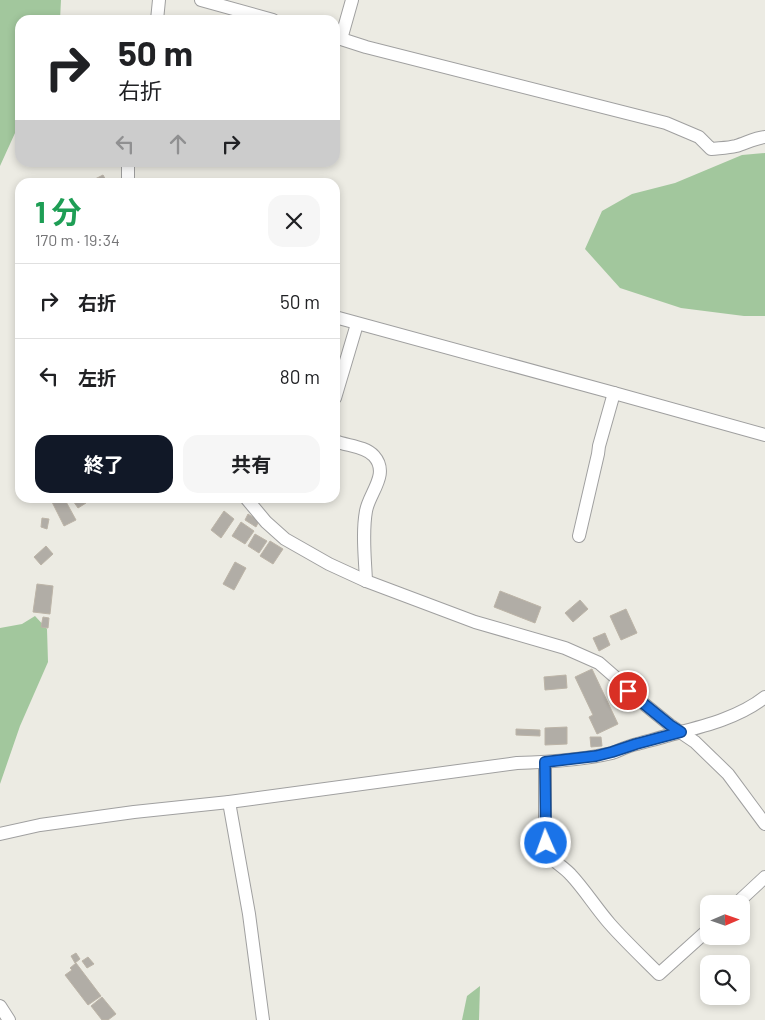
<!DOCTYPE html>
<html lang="ja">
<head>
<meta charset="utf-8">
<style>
	:root { --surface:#fff; --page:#f6f6f6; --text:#202124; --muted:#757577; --line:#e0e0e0; --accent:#111827 }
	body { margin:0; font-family:Barlow,"Noto Sans JP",sans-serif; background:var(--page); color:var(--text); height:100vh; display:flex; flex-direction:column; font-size:19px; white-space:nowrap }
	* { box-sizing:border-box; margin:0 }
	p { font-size:16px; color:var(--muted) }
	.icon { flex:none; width:28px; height:28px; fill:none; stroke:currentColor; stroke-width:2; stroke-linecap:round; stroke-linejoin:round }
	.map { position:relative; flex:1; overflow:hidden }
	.panel { position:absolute; left:15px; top:178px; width:325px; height:325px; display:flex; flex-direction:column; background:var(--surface); border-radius:15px; box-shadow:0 2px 8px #0003 }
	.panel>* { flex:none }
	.guide { position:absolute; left:15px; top:15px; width:325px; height:152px; border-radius:15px; box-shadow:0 2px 8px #0003; background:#fff; color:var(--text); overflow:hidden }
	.needle { width:32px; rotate:88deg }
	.tools { position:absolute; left:700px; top:895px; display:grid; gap:10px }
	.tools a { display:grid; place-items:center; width:50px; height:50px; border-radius:10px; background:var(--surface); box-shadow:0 2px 8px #0003; font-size:25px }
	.pin { position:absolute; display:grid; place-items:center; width:42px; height:42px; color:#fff; margin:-21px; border:2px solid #fff; border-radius:50%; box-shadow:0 1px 5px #0007 }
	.me { position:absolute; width:55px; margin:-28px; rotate:358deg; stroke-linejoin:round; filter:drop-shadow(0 0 4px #0008) }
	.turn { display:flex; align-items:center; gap:18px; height:105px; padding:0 20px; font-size:22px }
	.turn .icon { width:65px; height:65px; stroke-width:2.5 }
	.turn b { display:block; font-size:35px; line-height:42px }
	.lanes { display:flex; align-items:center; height:48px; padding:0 20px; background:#0003; justify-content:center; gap:25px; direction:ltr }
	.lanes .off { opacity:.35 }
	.round { display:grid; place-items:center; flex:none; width:52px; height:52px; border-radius:15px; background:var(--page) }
	.overview { display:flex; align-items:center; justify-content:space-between; height:85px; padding:0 20px }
	h1 { font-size:30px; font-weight:700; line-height:38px; color:#1e9e55 }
	.action { display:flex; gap:10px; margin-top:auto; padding:10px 20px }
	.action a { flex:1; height:58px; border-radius:15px; background:var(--accent); color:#fff; font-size:20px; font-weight:700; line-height:58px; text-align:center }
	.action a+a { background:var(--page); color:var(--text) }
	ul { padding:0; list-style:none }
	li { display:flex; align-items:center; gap:15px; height:75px; padding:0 20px; border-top:1px solid var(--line) }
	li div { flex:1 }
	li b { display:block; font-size:19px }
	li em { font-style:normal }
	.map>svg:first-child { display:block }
	.forest { fill:#a2c79d }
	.building { fill:#b1ada6; stroke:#bcb4a7 }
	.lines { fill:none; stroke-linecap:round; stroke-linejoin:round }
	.minor-casing { stroke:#a0a0a0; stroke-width:14 }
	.minor { stroke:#fff; stroke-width:12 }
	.route-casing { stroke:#114b97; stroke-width:12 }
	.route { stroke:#1a73e8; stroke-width:9 }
</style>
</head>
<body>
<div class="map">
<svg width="765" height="1020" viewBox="0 0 765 1020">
	<rect width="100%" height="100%" fill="#ecebe3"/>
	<g class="forest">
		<polygon points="0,0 61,0 60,20 20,20 20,122 0,166"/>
		<polygon points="765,153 765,316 744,316 681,308 620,288 585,249 602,211 632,194 675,183 742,155"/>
		<polygon points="35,616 47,629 48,662 20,726 0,784 0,628 22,624"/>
		<polygon points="480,986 479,1020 462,1020 467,996"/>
	</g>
	<g class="building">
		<polygon points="103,175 107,182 89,182"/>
		<polygon points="55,498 64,498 76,520 64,526 51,500"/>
		<polygon points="71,498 83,498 86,503 78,508"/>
		<polygon points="224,511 234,519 221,538 211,530"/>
		<polygon points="248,514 259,521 256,527 245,520"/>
		<polygon points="42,518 49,519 47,529 41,527"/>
		<polygon points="241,522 254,531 245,544 232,536"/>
		<polygon points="255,534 267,541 259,553 248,546"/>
		<polygon points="270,541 283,549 273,564 260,556"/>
		<polygon points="46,546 53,554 41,565 34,557"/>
		<polygon points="235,562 246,568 234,590 223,584"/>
		<polygon points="37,584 53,586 50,614 33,612"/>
		<polygon points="500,591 541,607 535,623 494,607"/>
		<polygon points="580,600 588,609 573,622 565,613"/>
		<polygon points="626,609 637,633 621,640 610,616"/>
		<polygon points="43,617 49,618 48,628 41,627"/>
		<polygon points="605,633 610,645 599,651 593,638"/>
		<polygon points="592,669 618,724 597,734 589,717 593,715 575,677"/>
		<polygon points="566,675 567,688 545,690 544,677"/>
		<polygon points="567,727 567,744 545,745 545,728"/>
		<polygon points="516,729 540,730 540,736 516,735"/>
		<polygon points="590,737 601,737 602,746 591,747"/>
		<polygon points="76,953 80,959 75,963 71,956"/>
		<polygon points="88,957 94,964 87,968 82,961"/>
		<polygon points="76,963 101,996 88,1005 65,975 72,970 70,968"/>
		<polygon points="102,997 116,1014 108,1020 102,1020 91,1006"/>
	</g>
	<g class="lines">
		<g class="minor-casing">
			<g id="minor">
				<polyline points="201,0 273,20"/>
				<polyline points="157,20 159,0"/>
				<path d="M335,37L366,47L666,123L699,137L711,149C720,148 728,148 736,146C746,143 755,138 765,137"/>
				<polyline points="341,39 352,0"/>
				<polyline points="128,182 128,162"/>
				<polyline points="335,317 614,393 765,435"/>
				<polyline points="335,398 357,324"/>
				<path d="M335,441C347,446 365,446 374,456C390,474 369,493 366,511C362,533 365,558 366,581"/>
				<polyline points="246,498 266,522 285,539 329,564 366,581 475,622 565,648 599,663 615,677 628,691 670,725 695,742 728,774 765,824"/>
				<polyline points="579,536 598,454 599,446 614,393"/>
				<path d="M545,762V827L546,850C551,861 563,866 571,875C585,890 596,908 610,924C625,941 643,958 659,974L709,929"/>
				<polyline points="229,802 249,914 263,1020"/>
				<path d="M0,834L40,825L134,812L229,802L517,763C547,762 583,760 612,753C620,750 628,746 637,744C647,741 657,739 666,736C700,727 737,719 765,697"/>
				<polyline points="736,904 765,877"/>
				<polyline points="0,1006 9,1020"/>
			</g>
		</g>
		<use href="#minor" class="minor"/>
	</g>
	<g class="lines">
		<g class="route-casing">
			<polyline id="route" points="546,843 545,762 596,756 612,752 636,744 681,732 670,725 628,691"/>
		</g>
		<use href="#route" class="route"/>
	</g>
</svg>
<div class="tools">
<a><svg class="needle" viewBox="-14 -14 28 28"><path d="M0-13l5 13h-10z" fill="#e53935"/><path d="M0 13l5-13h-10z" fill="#757577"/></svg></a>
<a><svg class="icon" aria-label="search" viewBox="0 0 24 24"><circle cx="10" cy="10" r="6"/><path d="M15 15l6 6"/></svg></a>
</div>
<div class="pin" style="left:628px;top:691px;background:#d93025"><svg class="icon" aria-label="arrive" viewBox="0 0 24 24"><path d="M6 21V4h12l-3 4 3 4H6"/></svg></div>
<svg class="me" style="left:546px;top:843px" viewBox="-20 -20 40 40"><circle r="17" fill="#1a73e8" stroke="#fff" stroke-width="3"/><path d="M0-11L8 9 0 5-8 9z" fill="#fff"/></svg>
<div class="guide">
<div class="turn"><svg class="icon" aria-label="right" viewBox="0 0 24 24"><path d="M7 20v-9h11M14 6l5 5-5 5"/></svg><div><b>50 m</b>右折</div></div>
<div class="lanes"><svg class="icon off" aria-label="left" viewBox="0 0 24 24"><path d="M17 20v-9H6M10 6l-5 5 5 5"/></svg><svg class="icon off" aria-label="ahead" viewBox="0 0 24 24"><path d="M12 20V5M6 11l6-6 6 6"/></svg><svg class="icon" aria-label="right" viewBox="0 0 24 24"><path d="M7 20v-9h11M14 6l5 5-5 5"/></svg></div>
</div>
<section class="panel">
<div class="overview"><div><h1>1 分</h1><p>170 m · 19:34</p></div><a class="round"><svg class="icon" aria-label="close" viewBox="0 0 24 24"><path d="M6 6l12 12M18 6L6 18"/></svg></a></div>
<ul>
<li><svg class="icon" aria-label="right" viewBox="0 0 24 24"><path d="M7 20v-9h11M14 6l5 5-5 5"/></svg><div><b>右折</b></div><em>50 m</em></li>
<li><svg class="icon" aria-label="left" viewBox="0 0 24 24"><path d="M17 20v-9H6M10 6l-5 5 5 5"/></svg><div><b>左折</b></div><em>80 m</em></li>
</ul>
<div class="action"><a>終了</a><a>共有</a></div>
</section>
</div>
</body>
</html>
